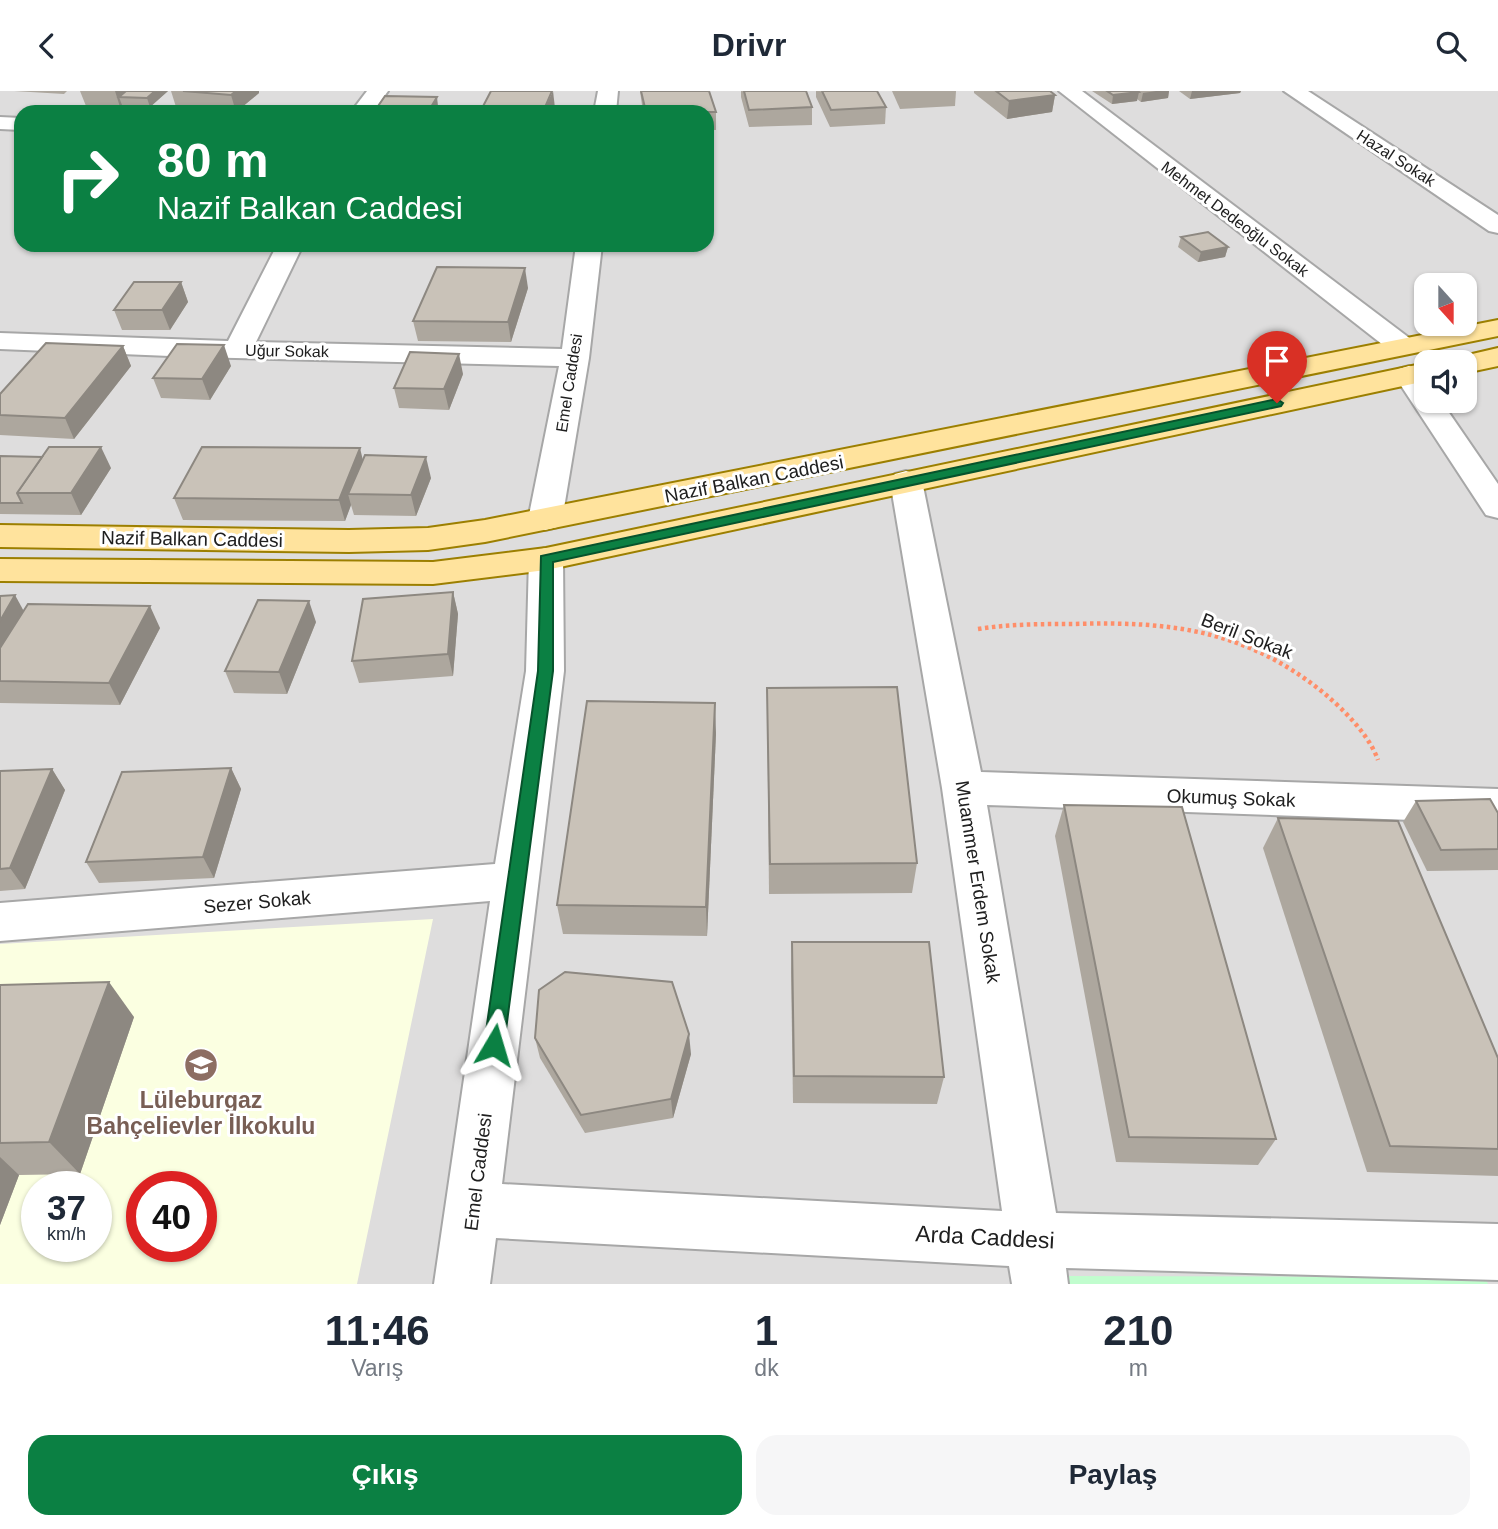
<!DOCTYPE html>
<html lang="tr">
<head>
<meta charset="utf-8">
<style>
	:root { --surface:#fff; --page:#f6f6f7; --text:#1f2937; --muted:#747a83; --accent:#0b8043 }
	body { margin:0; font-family:Helvetica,sans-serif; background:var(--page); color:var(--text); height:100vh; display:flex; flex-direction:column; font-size:26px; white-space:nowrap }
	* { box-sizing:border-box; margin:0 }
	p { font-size:23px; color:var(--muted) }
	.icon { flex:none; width:38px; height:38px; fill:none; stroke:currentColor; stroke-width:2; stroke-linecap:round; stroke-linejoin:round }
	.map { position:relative; height:1193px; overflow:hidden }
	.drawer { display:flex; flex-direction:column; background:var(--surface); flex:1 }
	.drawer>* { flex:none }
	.guide { position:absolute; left:14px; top:14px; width:700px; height:147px; border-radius:21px; box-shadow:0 2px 5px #0004; background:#0b8043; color:#fff; overflow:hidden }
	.needle { width:46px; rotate:159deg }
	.buttons { position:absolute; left:1414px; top:182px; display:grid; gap:14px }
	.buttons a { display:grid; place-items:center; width:63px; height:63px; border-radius:14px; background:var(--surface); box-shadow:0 2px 5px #0004; font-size:35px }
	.speed { position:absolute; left:21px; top:1080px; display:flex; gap:14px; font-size:35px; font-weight:700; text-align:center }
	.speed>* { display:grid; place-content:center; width:91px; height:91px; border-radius:50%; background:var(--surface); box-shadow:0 2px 5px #0004; line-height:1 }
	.speed small { font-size:18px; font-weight:400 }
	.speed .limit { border:10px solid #d22; background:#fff; color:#111 }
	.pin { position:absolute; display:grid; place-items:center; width:60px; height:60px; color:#fff; margin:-72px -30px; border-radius:50% 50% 50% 0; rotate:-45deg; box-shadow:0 0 7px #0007 }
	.pin .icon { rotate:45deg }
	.me { position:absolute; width:77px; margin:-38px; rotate:7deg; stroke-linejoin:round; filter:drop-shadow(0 0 5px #0008) }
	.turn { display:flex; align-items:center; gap:24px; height:147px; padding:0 28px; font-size:32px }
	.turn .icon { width:91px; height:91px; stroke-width:2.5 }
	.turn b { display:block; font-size:49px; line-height:60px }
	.eta { display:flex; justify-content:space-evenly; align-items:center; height:119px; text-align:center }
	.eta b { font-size:42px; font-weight:700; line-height:49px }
	.action { display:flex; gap:14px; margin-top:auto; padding:14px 28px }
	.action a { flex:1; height:80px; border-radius:21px; background:var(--accent); color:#fff; font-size:28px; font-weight:700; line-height:80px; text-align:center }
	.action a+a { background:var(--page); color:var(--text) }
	header { display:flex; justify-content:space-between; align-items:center; height:91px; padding:0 28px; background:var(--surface); font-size:32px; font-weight:700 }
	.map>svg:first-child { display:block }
	.residential { fill:#dedddd; fill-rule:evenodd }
	.education { fill:#fbffe1; fill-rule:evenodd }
	.park { fill:#c1fdce }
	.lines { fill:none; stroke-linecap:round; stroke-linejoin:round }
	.minor-casing { stroke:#a7a7a7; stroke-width:4 }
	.major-casing { stroke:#9c7f00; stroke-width:4 }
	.path { stroke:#ff8e69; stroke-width:4.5; stroke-dasharray:3.5 3.5; stroke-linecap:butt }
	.minor { fill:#fff; fill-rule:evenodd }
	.major { fill:#ffe39d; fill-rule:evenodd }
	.wall { fill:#ada79e }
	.shaded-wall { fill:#8d8881 }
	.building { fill:#c9c2b8; stroke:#8d8881; stroke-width:2 }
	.route { fill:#0b8043; stroke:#07532c; stroke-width:2 }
	.labels { text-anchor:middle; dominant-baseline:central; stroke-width:6; stroke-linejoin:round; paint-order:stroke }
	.far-street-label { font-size:16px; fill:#202020; stroke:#fff }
	.street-label { font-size:19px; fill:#202020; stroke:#fff }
	.near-education-label { font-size:23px; font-weight:bold; fill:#785e54; stroke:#fff }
	.near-street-label { font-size:23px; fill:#202020; stroke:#fff }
</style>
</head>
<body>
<header><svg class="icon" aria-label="back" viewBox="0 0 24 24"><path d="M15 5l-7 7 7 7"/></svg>Drivr<svg class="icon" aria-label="search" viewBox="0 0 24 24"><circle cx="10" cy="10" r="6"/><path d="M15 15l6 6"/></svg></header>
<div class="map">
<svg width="1498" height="1193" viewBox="0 0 1498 1193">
	<rect width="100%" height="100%" fill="#f1efe6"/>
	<path class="residential" d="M0,0H1498V1193H0ZM21,21H707V154H21ZM1426,194H1465V233H1426ZM1426,271H1465V310H1426ZM37,1096H96V1155H37ZM142,1096H201V1155H142Z"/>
	<path class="education" d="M433,828L357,1193H0V853ZM37,1096H96V1155H37ZM142,1096H201V1155H142Z"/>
	<polygon class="park" points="1062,1185 1485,1186 1488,1193 1063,1193"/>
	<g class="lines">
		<g class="minor-casing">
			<g id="minor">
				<polygon points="367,0 388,0 373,21 351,21"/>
				<polygon points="598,0 618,0 616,21 594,21"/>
				<polygon points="1059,0 1082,0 1412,249 1416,255 1412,261 1402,263 1392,261"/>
				<polygon points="1284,0 1308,0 1498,124 1498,142 1489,140"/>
				<polygon points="0,26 21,27 21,39 0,38"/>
				<polygon points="277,154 303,154 256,251 562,258 576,154 602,154 589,267 562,429 557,436 545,439 533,436 528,429 559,275 194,266 0,258 0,242 228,250"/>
				<polygon points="1409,275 1419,278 1426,288 1426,310 1441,310 1498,393 1498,427 1486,424 1394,284 1399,278"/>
				<polygon points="906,380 917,383 922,390 981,681 1498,698 1498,732 987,714 1056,1122 1498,1133 1498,1189 1066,1177 1068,1193 1012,1193 1009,1175 496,1147 490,1193 434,1193 490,810 0,850 0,812 495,773 526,580 529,468 534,460 546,457 558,460 563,468 564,580 502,1093 1002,1120 942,697 890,390 895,383"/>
			</g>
		</g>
		<g class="major-casing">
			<g id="major">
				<polygon points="1498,229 1498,245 485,451 428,459 349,461 0,456 0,434 349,439 428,437 485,429"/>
				<polygon points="1498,257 1498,275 1465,282 1465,271 1452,271 1455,267"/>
				<polygon points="1426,272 1426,290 546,479 433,493 0,490 0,468 433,471 546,457"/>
			</g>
		</g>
		<path class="path" d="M978,538C1010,533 1042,533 1074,533C1171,530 1247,539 1325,603C1345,620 1369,644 1378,669"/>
		<use href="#minor" class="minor"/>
		<use href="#major" class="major"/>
	</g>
	<g class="wall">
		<polygon points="14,0 67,0 64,3"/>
		<polygon points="80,0 168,0 150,16 122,14 120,16 86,15"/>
		<polygon points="171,0 259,0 259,2 236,21 176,16"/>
		<polygon points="640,0 709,0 716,21 716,39 707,39 707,21 643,21"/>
		<polygon points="741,0 806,0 812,16 812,34 749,36 741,6"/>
		<polygon points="816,0 877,0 886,16 885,33 830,36 816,6"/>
		<polygon points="892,0 956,0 955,15 900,18"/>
		<polygon points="974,0 1050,0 1055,4 1052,21 1007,28 974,2"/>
		<polygon points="1092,0 1169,0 1168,7 1141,11 1137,8 1137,10 1112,13"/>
		<polygon points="1179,0 1241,0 1240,2 1190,8"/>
		<polygon points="1181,146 1228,156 1225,166 1198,171 1178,156"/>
		<polygon points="181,191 188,211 170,239 122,239 114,219"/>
		<polygon points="528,197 511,251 418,250 413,230"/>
		<polygon points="123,255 131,275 74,348 0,344 0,303"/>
		<polygon points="231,275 210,309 161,307 153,287"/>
		<polygon points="463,283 449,319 399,317 394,297"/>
		<polygon points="0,365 111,377 81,424 0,423"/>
		<polygon points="363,369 431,387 416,425 354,424 351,414 345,430 183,429 174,407"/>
		<polygon points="453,501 458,523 453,585 359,592 352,570"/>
		<polygon points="0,505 24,520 160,537 120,614 0,612"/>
		<polygon points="316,531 287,603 234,602 225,580"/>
		<polygon points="767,597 917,772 912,802 769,803"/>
		<polygon points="716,642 707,845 563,843 557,814"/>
		<polygon points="231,677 241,698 214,787 99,792 86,771"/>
		<polygon points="52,678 65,699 25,798 0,800 0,680"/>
		<polygon points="1416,710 1498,722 1498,779 1427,780 1403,731"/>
		<polygon points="1064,714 1276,1048 1258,1074 1116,1071 1055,745"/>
		<polygon points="1278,727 1498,967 1498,1085 1367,1081 1263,757"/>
		<polygon points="792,851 944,986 937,1013 793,1012 791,880"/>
		<polygon points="0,894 134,926 80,1083 19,1084 0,1134"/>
		<polygon points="535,947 691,963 673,1027 585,1042 540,967"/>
	</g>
	<g class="shaded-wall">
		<polygon points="115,0 137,0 119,6 122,14 120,16"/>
		<polygon points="155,0 168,0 150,16 147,7"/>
		<polygon points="236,0 259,0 259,2 236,21 231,4"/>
		<polygon points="553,0 555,17 553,21 543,21"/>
		<polygon points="1156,0 1169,0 1168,7 1141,11 1143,2"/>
		<polygon points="1192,0 1241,0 1240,2 1190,8"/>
		<polygon points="1139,1 1137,10 1112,13 1113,4"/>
		<polygon points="1055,4 1052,21 1007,28 1009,10"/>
		<polygon points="437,6 438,15 435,21 428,21"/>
		<polygon points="1228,156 1225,166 1198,171 1201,161"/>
		<polygon points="525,177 528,197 511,251 508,231"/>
		<polygon points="181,191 188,211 170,239 162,219"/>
		<polygon points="224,254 231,275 210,309 202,288"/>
		<polygon points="123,255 131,275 74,348 65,327"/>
		<polygon points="459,263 463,283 449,319 444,298"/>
		<polygon points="101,356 111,377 81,424 71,402"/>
		<polygon points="360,357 365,378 348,403 351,414 345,430 339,409"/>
		<polygon points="426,366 431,387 416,425 411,404"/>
		<polygon points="453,501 458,523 453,585 448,563"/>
		<polygon points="15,504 27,526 0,574 0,530"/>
		<polygon points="309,510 316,531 287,603 279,581"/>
		<polygon points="150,515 160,537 120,614 109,592"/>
		<polygon points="715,612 716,642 707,845 706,816"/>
		<polygon points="231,677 241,698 214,787 203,766"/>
		<polygon points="52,678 65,699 25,798 10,777"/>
		<polygon points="109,891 134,926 80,1083 49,1051"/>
		<polygon points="689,943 691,963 673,1027 671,1008"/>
		<polygon points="0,1066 19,1084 0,1134"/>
	</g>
	<g class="building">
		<polygon points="126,0 155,0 147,7 119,6"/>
		<polygon points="183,0 236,0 231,4"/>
		<polygon points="491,0 552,0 543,21 480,21"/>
		<polygon points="641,0 709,0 716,21 646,21"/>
		<polygon points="744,0 806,0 812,16 749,19"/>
		<polygon points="822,0 877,0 886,16 831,19"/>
		<polygon points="996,0 1050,0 1055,4 1009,10"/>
		<polygon points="1107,0 1138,0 1139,1 1113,4"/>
		<polygon points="385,5 437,6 428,21 374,21"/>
		<polygon points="1208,141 1228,156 1201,161 1181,146"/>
		<polygon points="437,176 525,177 508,231 413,230"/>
		<polygon points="134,191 181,191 162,219 114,219"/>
		<polygon points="46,252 123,255 65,327 0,324 0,303"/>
		<polygon points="177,253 224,254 202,288 153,287"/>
		<polygon points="410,261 459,263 444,298 394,297"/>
		<polygon points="49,356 101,356 71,402 17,402"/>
		<polygon points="202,356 360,357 339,409 174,407"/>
		<polygon points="365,364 426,366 411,404 348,403"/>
		<polygon points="0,365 42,366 17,402 22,412 0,412"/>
		<polygon points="453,501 448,563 352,570 363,508"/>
		<polygon points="15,504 0,530 0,505"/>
		<polygon points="258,509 309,510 279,581 225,580"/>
		<polygon points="28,513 150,515 109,592 0,590 0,557"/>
		<polygon points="897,596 917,772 770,773 767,597"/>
		<polygon points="587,610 715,612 706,816 557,814"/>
		<polygon points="231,677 203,766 86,771 122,681"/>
		<polygon points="52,678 10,777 0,778 0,680"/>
		<polygon points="1490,708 1498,722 1498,758 1441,759 1416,710"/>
		<polygon points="1064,714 1182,716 1276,1048 1129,1046"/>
		<polygon points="1278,727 1398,730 1498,967 1498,1058 1390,1055"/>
		<polygon points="792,851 929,851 944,986 794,985"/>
		<polygon points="565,881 672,891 689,943 671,1008 581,1024 535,947 539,899"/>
		<polygon points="109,891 49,1051 0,1052 0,894"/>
	</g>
	<polygon class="route" points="1277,308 1283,312 1281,315 553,471 553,580 504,954 501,961 494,964 487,961 484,954 538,580 541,465"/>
	<defs>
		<g id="school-disc" transform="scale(1.75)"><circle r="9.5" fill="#8d6e63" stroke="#fff"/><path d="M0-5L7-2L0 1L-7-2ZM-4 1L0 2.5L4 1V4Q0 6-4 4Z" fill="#fff"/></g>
	</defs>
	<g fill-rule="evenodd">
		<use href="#school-disc" x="201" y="974"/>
	</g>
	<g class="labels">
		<g class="far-street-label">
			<text transform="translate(1396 67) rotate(33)">Hazal Sokak</text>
			<text transform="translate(1235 128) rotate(37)">Mehmet Dedeoğlu Sokak</text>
			<text transform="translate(287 260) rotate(1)">Uğur Sokak</text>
			<text transform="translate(569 292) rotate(-81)">Emel Caddesi</text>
		</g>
		<g class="street-label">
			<text transform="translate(754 388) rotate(-11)">Nazif Balkan Caddesi</text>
			<text transform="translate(192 448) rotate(1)">Nazif Balkan Caddesi</text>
			<text transform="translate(1247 545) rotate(21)">Beril Sokak</text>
			<text transform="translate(1231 707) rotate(2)">Okumuş Sokak</text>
			<text transform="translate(978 791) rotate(81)">Muammer Erdem Sokak</text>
			<text transform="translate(257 811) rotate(-5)">Sezer Sokak</text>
			<text transform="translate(478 1081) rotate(-83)">Emel Caddesi</text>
		</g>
		<g class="near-education-label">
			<text x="201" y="1009">Lüleburgaz<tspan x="201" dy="26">Bahçelievler İlkokulu</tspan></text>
		</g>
		<g class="near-street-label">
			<text transform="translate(985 1146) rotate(3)">Arda Caddesi</text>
		</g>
	</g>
</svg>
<div class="buttons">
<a><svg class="needle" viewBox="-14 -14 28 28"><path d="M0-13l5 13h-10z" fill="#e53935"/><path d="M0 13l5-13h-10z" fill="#747a83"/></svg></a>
<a><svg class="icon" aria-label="sound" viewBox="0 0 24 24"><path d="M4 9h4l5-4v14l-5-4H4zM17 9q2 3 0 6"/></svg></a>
</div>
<div class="speed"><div>37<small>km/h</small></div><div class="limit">40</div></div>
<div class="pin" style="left:1277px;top:312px;background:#d93025"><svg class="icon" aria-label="arrive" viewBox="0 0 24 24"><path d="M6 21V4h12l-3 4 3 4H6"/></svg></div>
<svg class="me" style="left:494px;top:954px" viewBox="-20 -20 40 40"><path d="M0-17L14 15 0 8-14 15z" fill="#0b8043" stroke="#fff" stroke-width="4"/></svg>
<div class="guide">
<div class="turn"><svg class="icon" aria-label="right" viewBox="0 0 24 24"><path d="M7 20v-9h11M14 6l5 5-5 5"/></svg><div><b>80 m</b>Nazif Balkan Caddesi</div></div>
</div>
</div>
<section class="drawer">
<div class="eta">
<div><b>11:46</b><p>Varış</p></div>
<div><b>1</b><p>dk</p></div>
<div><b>210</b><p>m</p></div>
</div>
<div class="action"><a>Çıkış</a><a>Paylaş</a></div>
</section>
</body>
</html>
